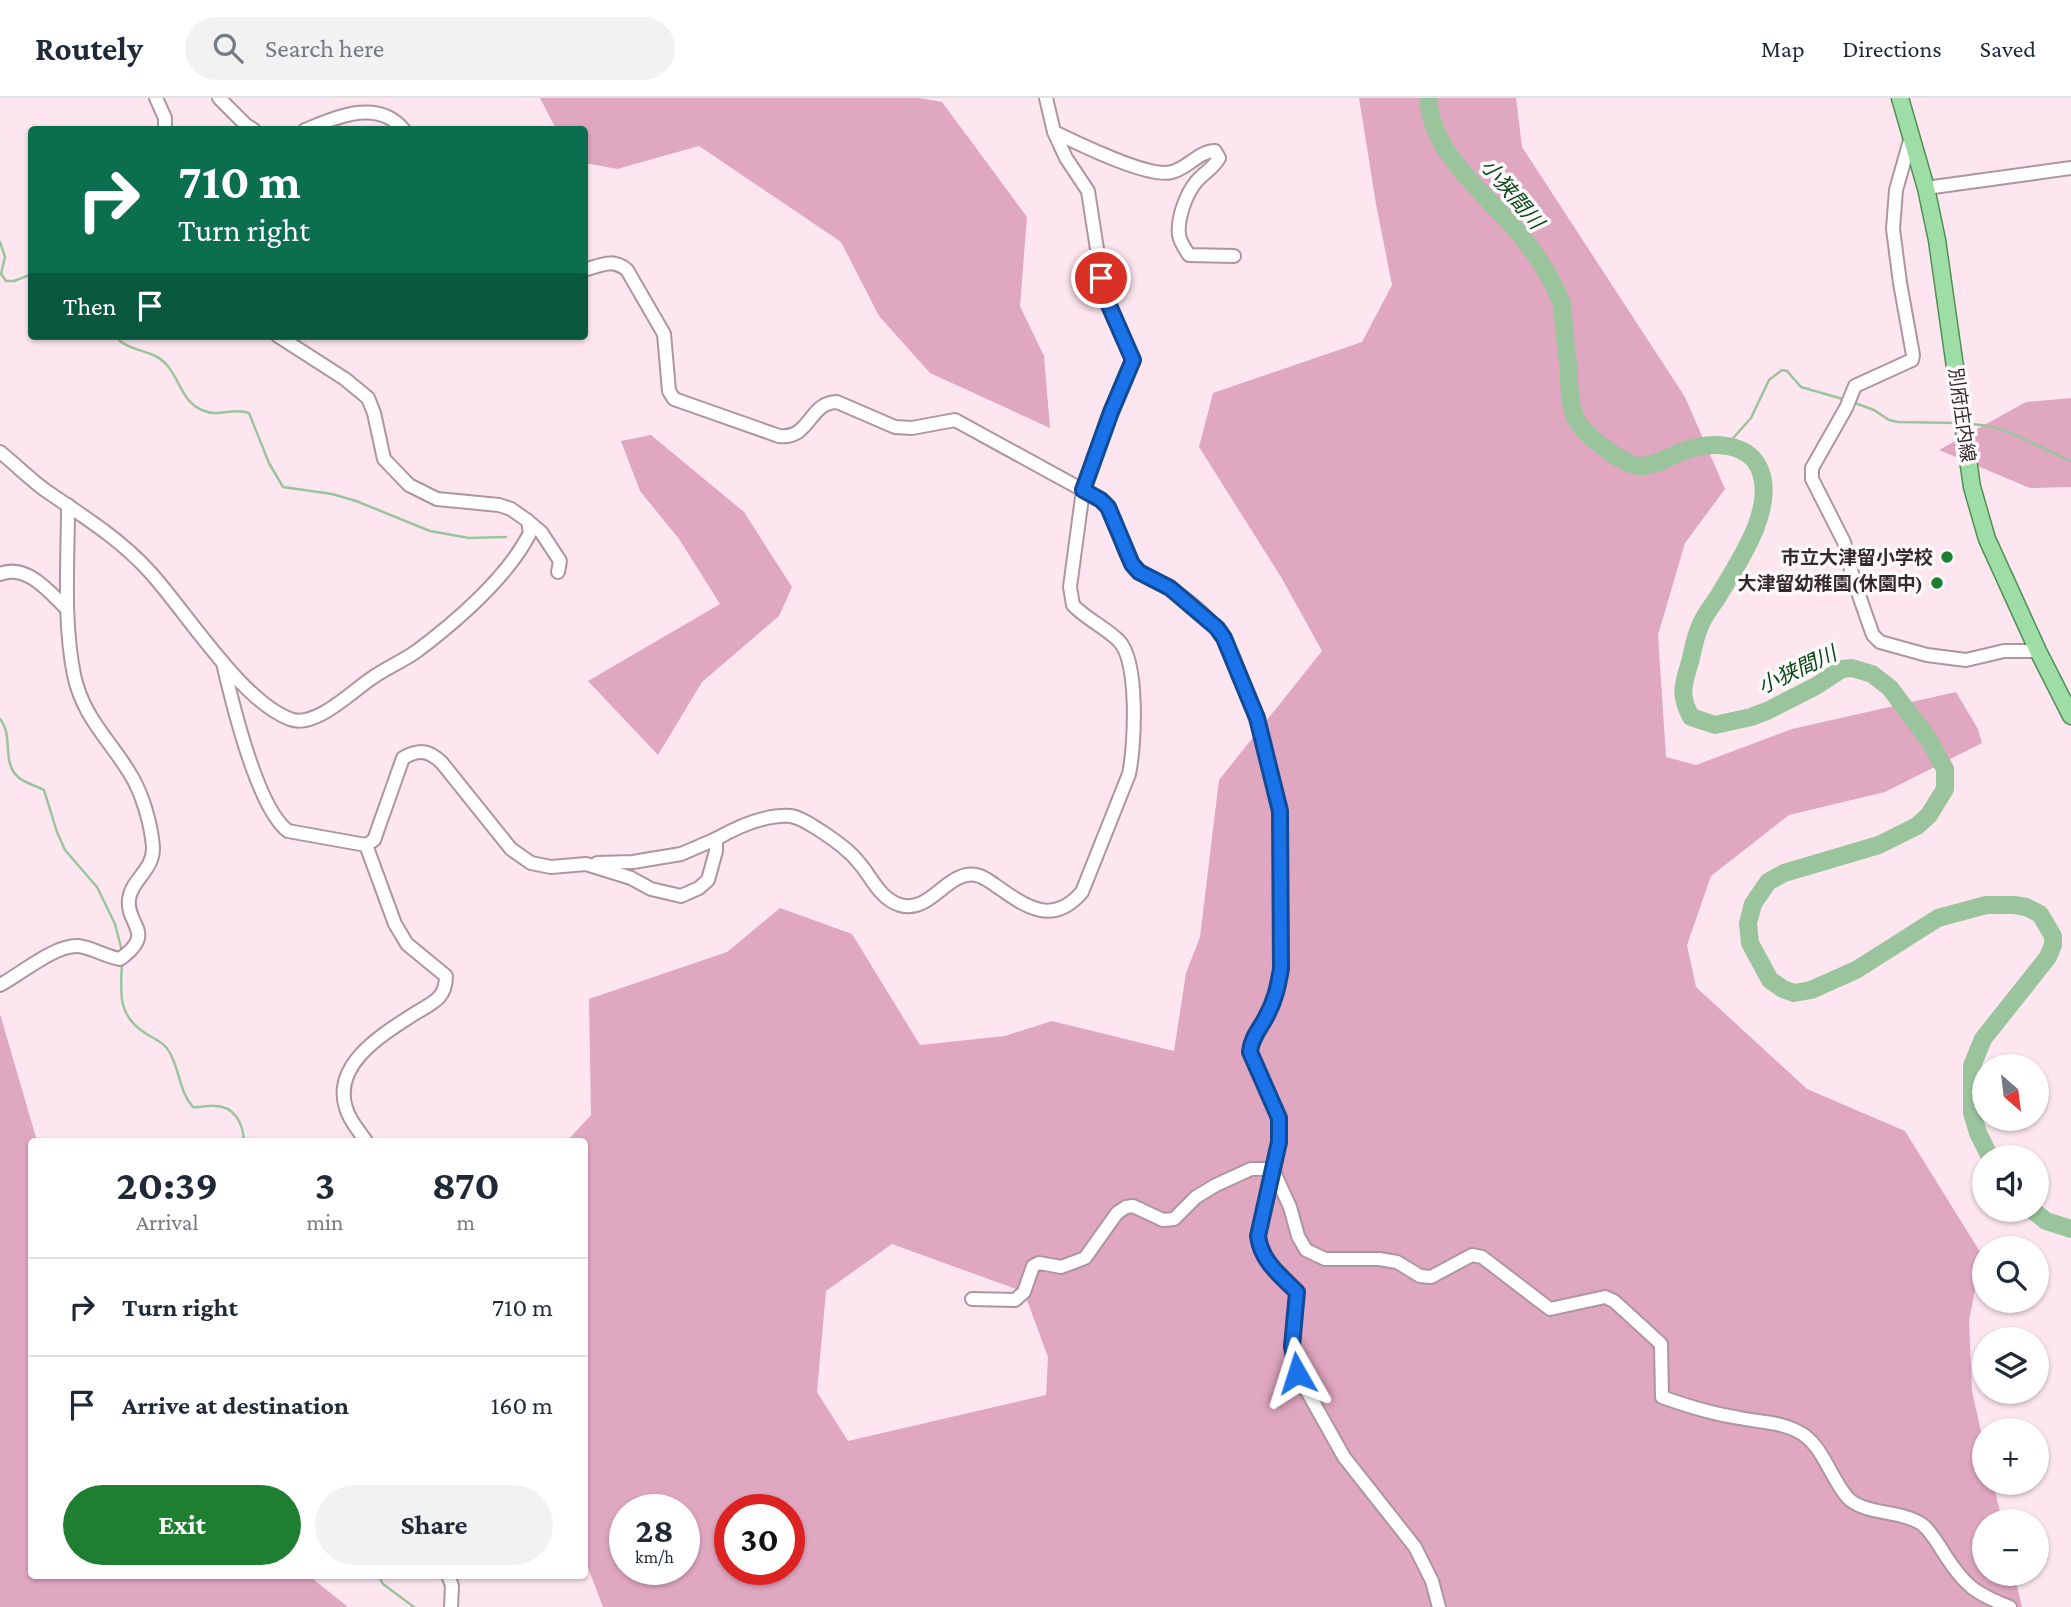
<!DOCTYPE html>
<html lang="en">
<head>
<meta charset="utf-8">
<style>
	:root { --surface:#fff; --page:#f2f2f3; --text:#1f2937; --muted:#747a83; --line:#e0e1e3; --accent:#1f7f30 }
	body { margin:0; font-family:"Crimson Pro","Noto Sans JP",serif; background:var(--page); color:var(--text); height:100vh; display:flex; flex-direction:column; font-size:26px; white-space:nowrap }
	* { box-sizing:border-box; margin:0 }
	p { font-size:23px; color:var(--muted) }
	.icon { flex:none; width:38px; height:38px; fill:none; stroke:currentColor; stroke-width:2; stroke-linecap:round; stroke-linejoin:round }
	.map { position:relative; flex:1; overflow:hidden }
	.panel { position:absolute; left:28px; top:1040px; width:560px; height:441px; display:flex; flex-direction:column; background:var(--surface); border-radius:7px; box-shadow:0 2px 5px #0004 }
	.panel>* { flex:none }
	.banner { position:absolute; left:28px; top:28px; width:560px; height:214px; border-radius:7px; box-shadow:0 2px 5px #0004; background:#0b6e4f; color:#fff; overflow:hidden }
	.needle { width:46px; rotate:152deg }
	.controls { position:absolute; left:1972px; top:956px; display:grid; gap:14px }
	.controls a { display:grid; place-items:center; width:77px; height:77px; border-radius:50%; background:var(--surface); box-shadow:0 2px 5px #0004; font-size:35px }
	.speed { position:absolute; left:609px; top:1396px; display:flex; gap:14px; font-size:35px; font-weight:700; text-align:center }
	.speed>* { display:grid; place-content:center; width:91px; height:91px; border-radius:50%; background:var(--surface); box-shadow:0 2px 5px #0004; line-height:1 }
	.speed small { font-size:18px; font-weight:400 }
	.speed .limit { border:10px solid #d22; background:#fff; color:#111 }
	.pin { position:absolute; display:grid; place-items:center; width:60px; height:60px; color:#fff; margin:-30px; border:4px solid #fff; border-radius:50%; box-shadow:0 2px 7px #0007 }
	.me { position:absolute; width:77px; margin:-38px; rotate:354deg; stroke-linejoin:round; filter:drop-shadow(0 0 5px #0008) }
	.turn { display:flex; align-items:center; gap:24px; height:147px; padding:0 35px; font-size:32px }
	.turn .icon { width:91px; height:91px; stroke-width:2.5 }
	.turn b { display:block; font-size:49px; line-height:60px }
	.then { display:flex; align-items:center; height:66px; padding:0 35px; background:#0003; gap:14px; font-size:26px }
	.eta { display:flex; justify-content:space-evenly; align-items:center; height:119px; text-align:center }
	.eta b { font-size:42px; font-weight:700; line-height:49px }
	.action { display:flex; gap:14px; margin-top:auto; padding:14px 35px }
	.action a { flex:1; height:80px; border-radius:42px; background:var(--accent); color:#fff; font-size:28px; font-weight:700; line-height:80px; text-align:center }
	.action a+a { background:var(--page); color:var(--text) }
	ul { padding:0; list-style:none }
	li { display:flex; align-items:center; gap:21px; height:98px; padding:0 35px; border-top:2px solid var(--line) }
	li div { flex:1 }
	li b { display:block; font-size:26px }
	li em { font-style:normal }
	header { display:flex; align-items:center; gap:42px; box-sizing:border-box; height:98px; padding:0 35px; background:var(--surface); border-bottom:2px solid var(--line) }
	header strong { font-size:33px }
	nav { display:flex; gap:38px; margin-inline-start:auto; font-size:24px }
	.search { width:490px; height:63px; background:var(--page); display:flex; align-items:center; gap:18px; box-sizing:border-box; padding:0 24px; border-radius:38px; color:var(--muted); font-size:26px }
	.map>svg:first-child { display:block }
	.forest { fill:#e0a7c0; fill-rule:evenodd }
	.lines { fill:none; stroke-linecap:round; stroke-linejoin:round }
	.stream { stroke:#9ac59c; stroke-width:2.5 }
	.river { stroke:#9ac59c; stroke-width:18 }
	.minor-casing { stroke:#af95a0; stroke-width:16 }
	.major-casing { stroke:#509055; stroke-width:19 }
	.minor { stroke:#fff; stroke-width:12 }
	.major { stroke:#9fdda6; stroke-width:16 }
	.route-casing { stroke:#114b97; stroke-width:18 }
	.route { stroke:#1a73e8; stroke-width:12 }
	.poi-dot { fill:#1f7f30; stroke:#fef9fb; stroke-width:2.5 }
	.labels { text-anchor:middle; dominant-baseline:central; stroke-width:7; stroke-linejoin:round; paint-order:stroke }
	.street-label { font-size:19px; fill:#342a2e; stroke:#fef9fb }
	.poi-label { font-size:19px; font-weight:bold; fill:#342a2e; stroke:#fef9fb; text-anchor:end }
	.water-label { font-size:21px; font-style:italic; fill:#074a16; stroke:#fef9fb }
</style>
</head>
<body>
<header>
<strong>Routely</strong>
<div class="search"><svg class="icon" aria-label="search" viewBox="0 0 24 24"><circle cx="10" cy="10" r="6"/><path d="M15 15l6 6"/></svg>Search here</div>
<nav><a>Map</a><a>Directions</a><a>Saved</a></nav>
</header>
<div class="map">
<svg width="2071" height="1509" viewBox="0 0 2071 1509">
	<rect width="100%" height="100%" fill="#fde6ef"/>
	<g class="forest">
		<polygon points="540,0 919,0 942,4 1027,119 1020,208 1044,258 1050,330 930,275 879,218 841,144 699,48 617,71 585,65 584,32 556,31"/>
		<path d="M1359,0H1516L1522,49L1685,299L1725,391L1685,445L1658,537L1666,659L1696,667L1792,631L1956,594L1978,631L1982,645L1885,694L1789,717L1711,778L1687,847L1696,889L1807,991L1905,1033L1982,1157L1969,1222L1972,1293L1984,1347V1384H1993L2002,1423H1984V1475H2014L2022,1509H603L584,1459V1043H567L591,1017L589,901L727,854L780,810L852,836L920,947L1005,938L1052,923L1174,953L1186,875L1200,839L1219,682L1322,553L1281,479L1199,349L1213,295L1362,244L1392,187L1376,106ZM892,1146L1024,1194L1048,1259L1046,1297L848,1343L817,1294L826,1193ZM625,1412H684V1472H625ZM730,1412H789V1472H730Z"/>
		<polygon points="2071,300 2071,389 2030,390 1939,352 2026,304"/>
		<polygon points="651,337 744,414 792,489 779,518 702,584 658,657 588,583 720,506 679,441 640,393 621,343"/>
		<polygon points="0,916 37,1043 32,1043 32,1477 308,1477 348,1509 0,1509"/>
	</g>
	<g class="lines">
		<g class="stream">
			<polyline points="0,144 5,159 1,176 6,183 14,183 32,176"/>
			<path d="M115,238C127,254 153,251 166,266C180,281 182,304 202,312C219,320 233,309 249,315L269,365L283,389L332,396L356,403L430,433L469,440L506,439"/>
			<polyline points="1852,304 1874,312 1889,322 1898,324 1957,325"/>
			<path d="M1970,326C2008,327 2037,350 2071,363"/>
			<polyline points="1727,347 1751,320 1769,282 1782,272 1787,273 1801,289 1846,302"/>
			<path d="M0,621C14,637 1,664 18,679C24,685 37,688 44,692L57,734L65,752L97,789L115,826L122,853"/>
			<path d="M122,863C121,894 116,916 145,935C156,942 164,944 170,955C180,973 179,993 193,1009C200,1010 207,1007 215,1008C235,1008 243,1026 244,1043"/>
			<polyline points="378,1477 383,1486 414,1509"/>
		</g>
		<g class="river">
			<path d="M1428,0C1432,56 1483,93 1517,133C1535,154 1552,180 1562,206C1564,226 1565,245 1568,264C1570,283 1568,304 1576,321C1583,336 1623,367 1639,368C1654,369 1670,358 1684,353C1710,343 1751,343 1761,375C1774,413 1738,465 1719,497C1713,507 1704,517 1700,528C1695,539 1693,552 1690,564C1683,587 1679,597 1691,619L1715,627L1751,619L1767,613L1816,588L1842,571L1852,570L1872,576L1890,590L1929,642L1945,671V691L1929,717L1917,728L1879,747L1784,775L1768,784L1753,806L1748,825L1750,845L1770,882L1783,891L1794,895L1811,892L1856,872L1938,820L1986,807H2014L2026,809L2040,816L2053,838V847L2048,859L1983,941L1972,968V1015L1978,1035L1990,1059"/>
			<polyline points="2031,1111 2046,1123 2071,1131"/>
		</g>
		<g class="minor-casing">
			<g id="minor">
				<polyline points="156,0 165,20 165,32"/>
				<polyline points="219,0 246,27 254,32"/>
				<path d="M305,32C337,19 378,0 404,32"/>
				<path d="M1054,34C1078,45 1149,81 1172,74C1188,70 1199,53 1215,53L1219,60C1214,70 1203,75 1196,84C1186,96 1177,121 1179,137C1180,144 1185,151 1189,157L1234,158"/>
				<polyline points="1911,39 1896,92 1893,131 1900,185 1913,257 1912,262 1855,288 1846,310 1812,370 1812,381 1844,444 1853,480 1869,526 1873,537 1880,544 1927,557 1966,562 2004,553 2038,553"/>
				<polyline points="1926,90 2071,70"/>
				<path d="M584,172C601,167 613,160 627,172L664,236L669,293L674,301L779,338C810,342 809,304 837,304L895,329L912,330L955,322L1101,402C1122,422 1118,451 1135,469C1143,478 1157,482 1168,489C1188,501 1211,521 1224,540L1257,620L1280,713L1281,871C1278,888 1275,903 1266,919C1260,931 1250,940 1249,954L1279,1020V1044L1258,1138C1261,1163 1280,1177 1297,1194L1292,1248L1297,1275L1344,1359L1415,1449L1432,1483L1439,1509"/>
				<path d="M0,354C15,366 29,380 45,392C81,417 118,439 149,473C185,512 241,603 290,621C315,631 352,593 372,580C386,570 403,563 417,553C458,522 507,480 530,435L528,423L511,411L499,407L437,401L409,387L384,361L374,315L368,300L345,281L278,238"/>
				<polyline points="528,423 541,434 560,463 558,474"/>
				<path d="M0,476C27,465 50,495 67,511"/>
				<path d="M223,565C232,604 257,710 288,733L366,747"/>
				<path d="M366,747L374,742L403,660C419,651 429,652 442,665L511,751L531,765L551,769L586,766L631,780L651,791L681,798L699,790L708,782L716,753V741C737,729 765,716 791,718C803,720 814,729 824,735C837,744 850,753 860,766C872,780 880,801 900,807C931,816 947,772 976,777C983,778 989,783 995,787C1025,808 1052,829 1082,794L1129,676C1135,648 1139,564 1119,543C1105,529 1086,521 1073,507L1070,489L1083,392L1111,314L1133,262L1104,196L1088,93L1066,60L1054,34L1046,0"/>
				<polyline points="597,765 633,764 681,756 716,741"/>
				<path d="M0,887C21,876 54,847 78,848C91,849 106,859 120,861C157,834 126,828 129,801C131,782 154,772 153,749C151,725 142,694 129,674C108,640 83,619 74,577C63,522 68,464 68,407"/>
				<path d="M366,1043C359,1033 349,1022 346,1010C332,966 383,936 414,916C432,905 446,901 446,878L407,846L395,826L366,747"/>
				<path d="M1273,1072L1290,1109L1298,1138L1306,1152L1325,1161H1379L1397,1164L1420,1178L1431,1179L1472,1157L1482,1159L1550,1211L1605,1199L1614,1203L1661,1246L1662,1299C1687,1308 1713,1316 1740,1320C1759,1324 1780,1324 1797,1333C1822,1344 1830,1380 1848,1400C1864,1417 1903,1412 1923,1427C1932,1435 1939,1447 1945,1457C1965,1488 1976,1496 2010,1509"/>
				<polyline points="972,1201 1015,1202 1024,1194 1033,1168 1039,1165 1061,1169 1085,1160 1117,1115 1126,1109 1133,1108 1163,1122 1174,1121 1196,1099 1216,1087 1251,1071 1273,1071"/>
				<polyline points="448,1477 452,1488 451,1509"/>
			</g>
		</g>
		<g class="major-casing">
			<polyline id="major" points="1900,0 1926,90 1937,142 1972,389 1987,441 2038,553 2071,618"/>
		</g>
		<use href="#minor" class="minor"/>
		<use href="#major" class="major"/>
	</g>
	<g class="lines">
		<g class="route-casing">
			<path id="route" d="M1101,180L1104,196L1133,262L1111,314L1083,392L1101,402L1108,409L1132,466L1139,474L1170,490L1217,530L1224,540L1257,620L1280,713L1281,871C1278,888 1275,903 1266,919C1260,931 1251,940 1250,954L1279,1020V1044L1258,1138C1261,1163 1280,1177 1297,1194L1292,1248L1297,1275"/>
		</g>
		<use href="#route" class="route"/>
	</g>
	<g class="poi-dot">
		<circle cx="1947" cy="459" r="7"/>
		<circle cx="1937" cy="485" r="7"/>
	</g>
	<g class="labels">
		<g class="street-label">
			<text transform="translate(1962 317) rotate(82)">別府庄内線</text>
		</g>
		<g class="poi-label">
			<text x="1933" y="459">市立大津留小学校</text>
			<text x="1923" y="485">大津留幼稚園(休園中)</text>
		</g>
		<g class="water-label">
			<text transform="translate(1512 96) rotate(50)">小狭間川</text>
			<text transform="translate(1797 572) rotate(-25)">小狭間川</text>
		</g>
	</g>
</svg>
<div class="controls">
<a><svg class="needle" viewBox="-14 -14 28 28"><path d="M0-13l5 13h-10z" fill="#e53935"/><path d="M0 13l5-13h-10z" fill="#747a83"/></svg></a>
<a><svg class="icon" aria-label="sound" viewBox="0 0 24 24"><path d="M4 9h4l5-4v14l-5-4H4zM17 9q2 3 0 6"/></svg></a>
<a><svg class="icon" aria-label="search" viewBox="0 0 24 24"><circle cx="10" cy="10" r="6"/><path d="M15 15l6 6"/></svg></a>
<a><svg class="icon" aria-label="layers" viewBox="0 0 24 24"><path d="M12 4l9 5-9 5-9-5zM3 14l9 5 9-5"/></svg></a>
<a>+</a>
<a>−</a>
</div>
<div class="speed"><div>28<small>km/h</small></div><div class="limit">30</div></div>
<div class="pin" style="left:1101px;top:180px;background:#d93025"><svg class="icon" aria-label="arrive" viewBox="0 0 24 24"><path d="M6 21V4h12l-3 4 3 4H6"/></svg></div>
<svg class="me" style="left:1297px;top:1275px" viewBox="-20 -20 40 40"><path d="M0-17L14 15 0 8-14 15z" fill="#1a73e8" stroke="#fff" stroke-width="4"/></svg>
<div class="banner">
<div class="turn"><svg class="icon" aria-label="right" viewBox="0 0 24 24"><path d="M7 20v-9h11M14 6l5 5-5 5"/></svg><div><b>710 m</b>Turn right</div></div>
<div class="then">Then<svg class="icon" aria-label="arrive" viewBox="0 0 24 24"><path d="M6 21V4h12l-3 4 3 4H6"/></svg></div>
</div>
<section class="panel">
<div class="eta">
<div><b>20:39</b><p>Arrival</p></div>
<div><b>3</b><p>min</p></div>
<div><b>870</b><p>m</p></div>
</div>
<ul>
<li><svg class="icon" aria-label="right" viewBox="0 0 24 24"><path d="M7 20v-9h11M14 6l5 5-5 5"/></svg><div><b>Turn right</b></div><em>710 m</em></li>
<li><svg class="icon" aria-label="arrive" viewBox="0 0 24 24"><path d="M6 21V4h12l-3 4 3 4H6"/></svg><div><b>Arrive at destination</b></div><em>160 m</em></li>
</ul>
<div class="action"><a>Exit</a><a>Share</a></div>
</section>
</div>
</body>
</html>
